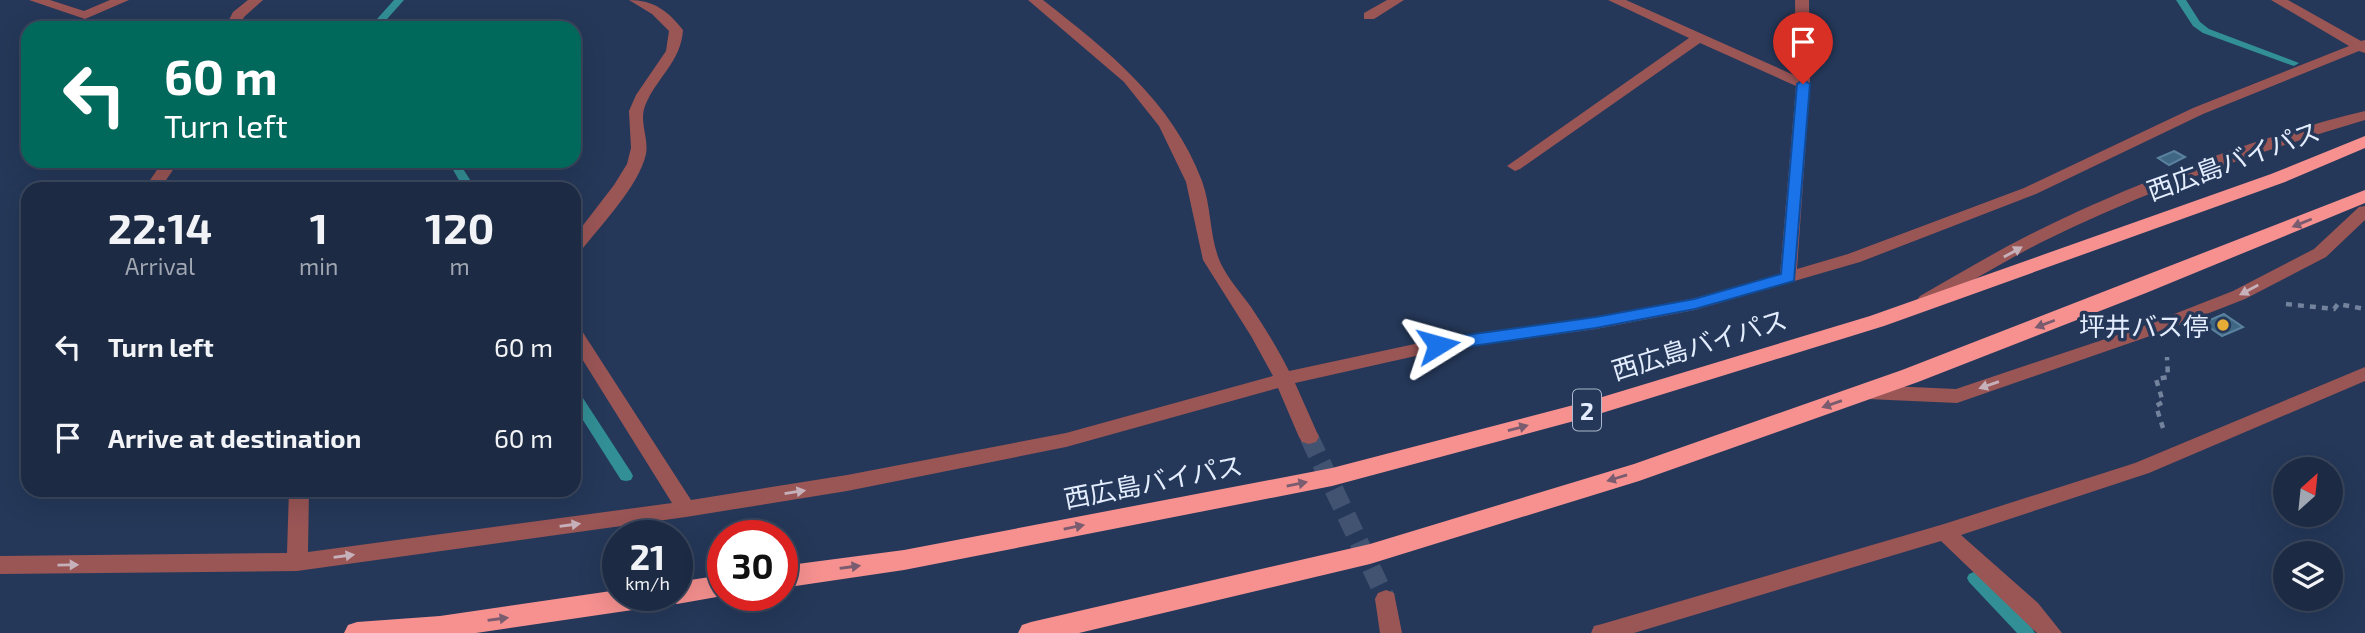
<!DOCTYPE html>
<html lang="en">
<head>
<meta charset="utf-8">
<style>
	:root { --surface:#1c2a43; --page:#29364e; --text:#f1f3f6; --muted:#a0a7b2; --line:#3a465c }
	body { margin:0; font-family:"Exo 2","Noto Sans JP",sans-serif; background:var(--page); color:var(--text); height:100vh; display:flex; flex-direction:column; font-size:26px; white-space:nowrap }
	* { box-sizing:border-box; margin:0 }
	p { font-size:23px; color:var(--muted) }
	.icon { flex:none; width:38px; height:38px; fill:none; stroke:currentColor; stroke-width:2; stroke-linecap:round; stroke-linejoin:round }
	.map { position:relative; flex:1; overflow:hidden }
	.details { position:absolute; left:21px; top:182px; width:560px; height:315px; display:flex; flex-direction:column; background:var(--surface); border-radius:21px; box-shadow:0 7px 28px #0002,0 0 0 2px var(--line) }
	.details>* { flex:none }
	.guide { position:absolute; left:21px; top:21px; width:560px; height:147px; border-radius:21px; box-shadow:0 7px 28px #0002,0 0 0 2px var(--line); background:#00695c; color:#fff; overflow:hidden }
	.needle { width:46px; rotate:27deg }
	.buttons { position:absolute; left:2273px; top:457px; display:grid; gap:14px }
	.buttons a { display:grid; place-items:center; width:70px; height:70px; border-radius:50%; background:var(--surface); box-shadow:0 7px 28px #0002,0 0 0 2px var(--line); font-size:35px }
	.speed { position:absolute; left:602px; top:520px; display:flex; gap:14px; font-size:35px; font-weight:700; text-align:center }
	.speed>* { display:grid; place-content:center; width:91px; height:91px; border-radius:50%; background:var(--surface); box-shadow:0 7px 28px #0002,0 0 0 2px var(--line); line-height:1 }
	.speed small { font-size:18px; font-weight:400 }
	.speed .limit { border:10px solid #d22; background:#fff; color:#111 }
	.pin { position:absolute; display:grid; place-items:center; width:60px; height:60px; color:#fff; margin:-72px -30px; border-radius:50% 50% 50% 0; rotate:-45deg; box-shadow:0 0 7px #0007 }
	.pin .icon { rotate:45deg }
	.me { position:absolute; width:77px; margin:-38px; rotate:82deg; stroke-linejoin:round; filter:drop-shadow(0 0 5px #0008) }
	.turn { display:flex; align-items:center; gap:24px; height:147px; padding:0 28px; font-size:32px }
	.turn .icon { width:91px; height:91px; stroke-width:2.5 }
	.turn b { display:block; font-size:49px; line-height:60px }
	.eta { display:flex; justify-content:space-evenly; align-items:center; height:119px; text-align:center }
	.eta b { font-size:42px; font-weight:700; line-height:49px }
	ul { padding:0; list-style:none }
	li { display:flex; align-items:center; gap:21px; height:91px; padding:0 28px }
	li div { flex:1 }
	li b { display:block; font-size:26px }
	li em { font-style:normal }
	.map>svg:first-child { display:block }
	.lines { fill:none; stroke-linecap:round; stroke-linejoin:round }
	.stream { fill:#328f95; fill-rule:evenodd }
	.building { fill:#406783; stroke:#5a829f; stroke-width:2 }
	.street-tunnel { stroke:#425372; stroke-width:19; stroke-dasharray:19 10; stroke-linecap:butt }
	.path { stroke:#73839d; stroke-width:4.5; stroke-dasharray:6 6; stroke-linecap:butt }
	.lane { fill:#9a5555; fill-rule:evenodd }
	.street { fill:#9a5555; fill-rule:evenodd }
	.highway { fill:#f69190; fill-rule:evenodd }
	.oneway { fill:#795c6f }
	.oneway2 { fill:#c6b0ba }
	.route { fill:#1a73e8; stroke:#114b97; stroke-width:2 }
	.poi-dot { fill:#e6ac36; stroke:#253859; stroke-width:2.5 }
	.labels { text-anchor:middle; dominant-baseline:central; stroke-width:7; stroke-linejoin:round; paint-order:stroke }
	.shield { fill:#253859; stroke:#aab7cc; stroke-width:2 }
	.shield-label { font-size:24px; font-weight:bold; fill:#e3edfe }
	.street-label { font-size:26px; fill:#e3edfe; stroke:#253859 }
	.poi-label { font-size:26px; fill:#e3edfe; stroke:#253859; text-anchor:end }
</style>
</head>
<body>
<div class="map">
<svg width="2365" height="633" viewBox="0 0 2365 633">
	<rect width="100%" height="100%" fill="#253859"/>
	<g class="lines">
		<g class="stream">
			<polygon points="394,0 404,0 379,28 369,28"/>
			<polygon points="2176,0 2186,0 2200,22 2209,29 2299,63 2294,66 2291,65 2203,33 2193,26"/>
			<polygon points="448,161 458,161 476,189 464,189"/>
			<polygon points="574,390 579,392 631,472 633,476 631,480 626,481 621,480 574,406"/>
			<polygon points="1974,572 1979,574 2032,628 2035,633 2017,633 1969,582 1967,578 1969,574"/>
		</g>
	</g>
	<g class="building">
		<polygon points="2174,151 2185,157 2169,165 2158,158"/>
		<polygon points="2224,314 2243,327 2222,336 2203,323"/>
	</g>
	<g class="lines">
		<polyline class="street-tunnel" points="1309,437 1386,599"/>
		<g class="path">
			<polyline points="2286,304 2334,309 2338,304 2365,309"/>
			<polyline points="2163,428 2156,406 2163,402 2156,379 2168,377 2167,357"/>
		</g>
		<g class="lane">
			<path d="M2365,111V120C2255,153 2147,190 2044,241C2006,260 1969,283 1932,304H1920L1917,300L1920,296C1955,276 1990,255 2027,236C2130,184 2253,138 2365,111Z"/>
			<polygon points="2365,206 2365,220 2326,257 2245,299 2153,335 1957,403 1867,399 1860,397 1858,392 1860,387 1867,385 1956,389 2141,327 2233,291 2314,249 2359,207"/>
		</g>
		<g class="street">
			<polygon points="29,0 50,0 84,11 110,0 129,0 85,19"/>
			<polygon points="248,0 263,0 244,17 239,28 225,28 233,12"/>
			<path d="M629,0C654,0 668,11 683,30C681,62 656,78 645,106C639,122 649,138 646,154C639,186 600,226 580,252L574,253V237L614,185L627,164L631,148L629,111L636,95L666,51L669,31L652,14Z"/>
			<path d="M1028,0H1043C1108,51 1172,101 1202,181C1212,208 1209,238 1221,264C1229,280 1241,293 1251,307C1265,328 1278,349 1289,371L1438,339L1596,317L1695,298L1780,274L1796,86L1700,43L1520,169L1515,171L1507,166L1689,38L1608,0H1626L1796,76L1795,0H1809L1810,84L1797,269L1848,254L2024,188L2193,108L2349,46L2271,0H2288L2361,41L2365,40V53L2359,51L2203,114L2036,194L1860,262L1695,310L1596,329L1438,351L1295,383L1319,437L1316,442L1309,444L1302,442L1299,437L1278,388L1066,447L847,491L686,517L297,571L0,574V556L287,553L289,490H309L308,552L672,503L574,346V326L580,328L691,500L847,475L1066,433L1273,376L1251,336L1203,260L1186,182L1159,126L1124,82Z"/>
			<polygon points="1387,0 1404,0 1374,19 1364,19 1364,13"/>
			<polygon points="163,161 179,161 160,189 144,189"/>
			<polygon points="2365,367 2365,381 2149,473 1961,535 2038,603 2062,633 2037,633 1941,541 1634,633 1591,633 1594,626 1602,624 1944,524 2135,463"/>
			<polygon points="1386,590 1394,593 1402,633 1380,633 1375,599 1378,593"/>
		</g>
		<g class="highway">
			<polygon points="2365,136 2365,148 2285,182 1884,326 1589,417 1332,486 904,570 782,588 782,566 904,550 1332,468 1589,401 1870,316 2271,174"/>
			<polygon points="2365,190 2365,203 2146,293 1918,382 1639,481 1370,564 1079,633 1018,633 1022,625 1031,622 1370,544 1634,464 1902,370"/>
			<polygon points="723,575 723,595 728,595 677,604 670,601 660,606 476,633 344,633 348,625 357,622 440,616 618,590 618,595 677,595 677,582"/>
		</g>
	</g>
	<defs><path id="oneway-solid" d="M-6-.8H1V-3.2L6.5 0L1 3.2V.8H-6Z" transform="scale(1.75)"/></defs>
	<g class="oneway">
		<use href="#oneway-solid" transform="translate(2302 223) rotate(158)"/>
		<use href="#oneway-solid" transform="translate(2045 324) rotate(159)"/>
		<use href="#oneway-solid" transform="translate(1832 404) rotate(161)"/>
		<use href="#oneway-solid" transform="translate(1518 428) rotate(-15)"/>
		<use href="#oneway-solid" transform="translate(1617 478) rotate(163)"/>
		<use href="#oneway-solid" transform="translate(1297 484) rotate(-11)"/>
		<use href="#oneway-solid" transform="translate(1074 527) rotate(-11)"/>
		<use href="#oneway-solid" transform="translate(850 567) rotate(-8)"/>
		<use href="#oneway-solid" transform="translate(498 619) rotate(-8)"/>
	</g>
	<g class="oneway2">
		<use href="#oneway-solid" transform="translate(2013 252) rotate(-29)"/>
		<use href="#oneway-solid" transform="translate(2249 290) rotate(152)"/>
		<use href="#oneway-solid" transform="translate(1989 385) rotate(161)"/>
		<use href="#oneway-solid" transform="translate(795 492) rotate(-9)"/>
		<use href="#oneway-solid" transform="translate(570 525) rotate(-8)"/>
		<use href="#oneway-solid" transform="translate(344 556) rotate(-8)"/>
		<use href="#oneway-solid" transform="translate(68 565) rotate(-1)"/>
	</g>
	<polygon class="route" points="1803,80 1810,84 1794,281 1695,309 1596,328 1438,351 1432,349 1430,345 1432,341 1438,339 1596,317 1694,299 1781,274 1797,84"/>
	<circle class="poi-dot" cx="2223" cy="325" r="7"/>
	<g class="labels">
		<rect class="shield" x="1573" y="389.5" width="28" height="41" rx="5"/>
		<g class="shield-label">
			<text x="1587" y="410">2</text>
		</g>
		<g class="street-label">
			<text transform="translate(2233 160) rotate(-20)">西広島バイパス</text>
			<text transform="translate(1699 344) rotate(-17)">西広島バイパス</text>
			<text transform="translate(1153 481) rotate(-11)">西広島バイパス</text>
		</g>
		<g class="poi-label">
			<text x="2209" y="325">坪井バス停</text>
		</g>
	</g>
</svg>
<div class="buttons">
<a><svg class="needle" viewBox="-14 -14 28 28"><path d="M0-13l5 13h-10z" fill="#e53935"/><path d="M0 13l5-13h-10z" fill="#a0a7b2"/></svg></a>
<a><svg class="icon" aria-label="layers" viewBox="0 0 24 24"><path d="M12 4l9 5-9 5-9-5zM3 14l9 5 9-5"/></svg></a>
</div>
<div class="speed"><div>21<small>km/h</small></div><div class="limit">30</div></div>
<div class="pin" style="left:1803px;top:84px;background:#d93025"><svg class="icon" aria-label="arrive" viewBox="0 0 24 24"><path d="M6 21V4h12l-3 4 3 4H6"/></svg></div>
<svg class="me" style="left:1438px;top:345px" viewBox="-20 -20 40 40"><path d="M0-17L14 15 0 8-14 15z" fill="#1a73e8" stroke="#fff" stroke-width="4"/></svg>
<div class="guide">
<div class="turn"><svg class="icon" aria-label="left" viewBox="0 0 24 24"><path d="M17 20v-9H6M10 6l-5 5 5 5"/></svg><div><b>60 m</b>Turn left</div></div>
</div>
<section class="details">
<div class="eta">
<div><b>22:14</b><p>Arrival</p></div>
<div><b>1</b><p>min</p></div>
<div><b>120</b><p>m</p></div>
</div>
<ul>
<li><svg class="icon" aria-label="left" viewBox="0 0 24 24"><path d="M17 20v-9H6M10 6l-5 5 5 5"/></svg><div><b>Turn left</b></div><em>60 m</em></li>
<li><svg class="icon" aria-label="arrive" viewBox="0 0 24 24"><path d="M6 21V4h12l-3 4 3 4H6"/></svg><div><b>Arrive at destination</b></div><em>60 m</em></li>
</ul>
</section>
</div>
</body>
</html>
